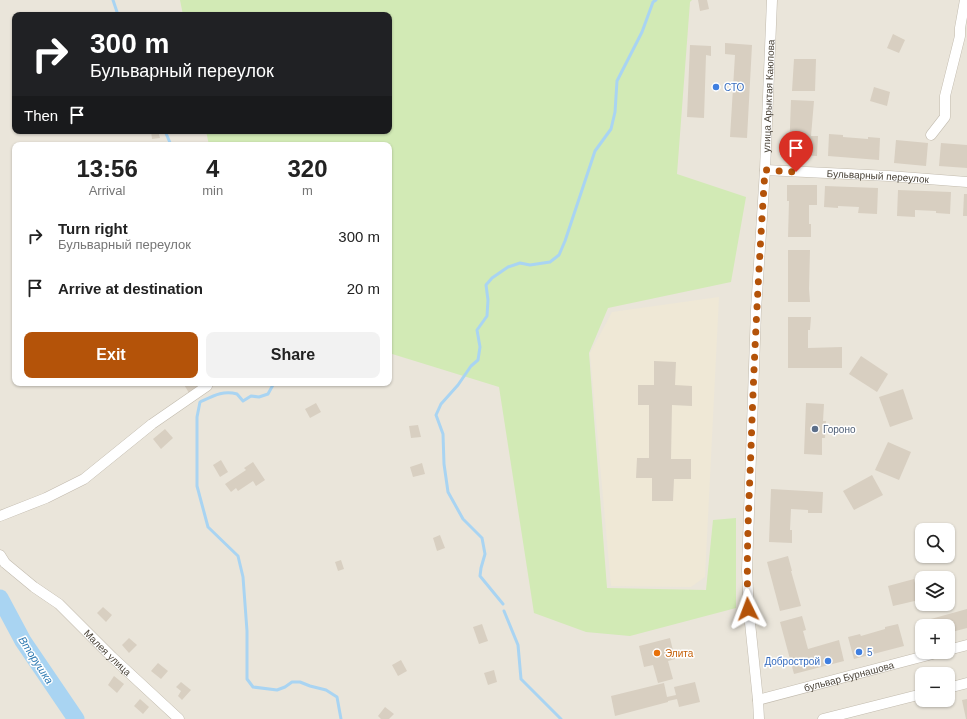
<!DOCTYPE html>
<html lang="en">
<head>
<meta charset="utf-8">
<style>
	:root { --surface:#fff; --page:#f2f2f2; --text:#222; --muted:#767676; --accent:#b45309 }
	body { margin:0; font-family:Helvetica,sans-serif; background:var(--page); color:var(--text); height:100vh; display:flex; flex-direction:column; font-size:15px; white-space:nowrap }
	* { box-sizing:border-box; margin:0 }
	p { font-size:13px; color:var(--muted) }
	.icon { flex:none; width:22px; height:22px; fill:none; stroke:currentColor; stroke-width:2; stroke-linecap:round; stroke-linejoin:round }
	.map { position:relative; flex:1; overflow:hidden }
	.side { position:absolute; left:12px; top:142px; width:380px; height:244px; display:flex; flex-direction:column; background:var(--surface); border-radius:8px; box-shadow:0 1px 3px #0004 }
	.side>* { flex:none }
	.banner { position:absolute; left:12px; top:12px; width:380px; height:122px; border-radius:8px; box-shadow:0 1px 3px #0004; background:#202124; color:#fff; overflow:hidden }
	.controls { position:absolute; left:915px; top:523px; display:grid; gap:8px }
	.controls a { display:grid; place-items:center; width:40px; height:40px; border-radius:8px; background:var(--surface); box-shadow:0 1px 3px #0004; font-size:20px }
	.pin { position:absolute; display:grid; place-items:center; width:34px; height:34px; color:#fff; margin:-41px -17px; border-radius:50% 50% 50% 0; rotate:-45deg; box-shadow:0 0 4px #0007 }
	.pin .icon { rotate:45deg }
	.me { position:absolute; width:44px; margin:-22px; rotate:357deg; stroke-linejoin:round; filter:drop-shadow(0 0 3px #0008) }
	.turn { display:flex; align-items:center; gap:14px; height:84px; padding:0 12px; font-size:18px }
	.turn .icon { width:52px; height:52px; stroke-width:2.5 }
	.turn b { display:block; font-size:28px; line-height:34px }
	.then { display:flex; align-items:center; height:38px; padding:0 12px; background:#0003; gap:8px; font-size:15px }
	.eta { display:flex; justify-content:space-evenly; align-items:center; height:68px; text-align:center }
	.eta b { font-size:24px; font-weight:700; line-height:28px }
	.button { display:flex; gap:8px; margin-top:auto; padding:8px 12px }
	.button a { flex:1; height:46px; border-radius:8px; background:var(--accent); color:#fff; font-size:16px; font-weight:700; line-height:46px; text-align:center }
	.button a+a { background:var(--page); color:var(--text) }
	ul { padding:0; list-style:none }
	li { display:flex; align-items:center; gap:12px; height:52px; padding:0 12px }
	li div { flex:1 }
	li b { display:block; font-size:15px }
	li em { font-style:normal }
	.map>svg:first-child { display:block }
	.residential { fill:#eae5da; fill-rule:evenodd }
	.education { fill:#efe8d6 }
	.green { fill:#d2eab5 }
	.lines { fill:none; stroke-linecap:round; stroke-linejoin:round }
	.stream { stroke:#a9d4f2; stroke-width:3 }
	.river { stroke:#a9d4f2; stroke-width:17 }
	.building { fill:#d8cfc1 }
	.minor-casing { stroke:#c2bbae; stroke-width:11 }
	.minor { stroke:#fff; stroke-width:10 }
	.route { stroke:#b45309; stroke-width:7; stroke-dasharray:0 12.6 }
	.shop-dot { fill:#3f7fe0; stroke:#fff; stroke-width:1.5 }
	.service-dot { fill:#5c6f8a; stroke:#fff; stroke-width:1.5 }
	.food-dot { fill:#e8710a; stroke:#fff; stroke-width:1.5 }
	.labels { text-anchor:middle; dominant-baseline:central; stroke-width:3; stroke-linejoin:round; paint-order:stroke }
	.shop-label { font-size:10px; fill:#366cbe; stroke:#fff; text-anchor:start }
	.street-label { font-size:10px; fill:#4b4439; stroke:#fff }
	.service-label { font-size:10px; fill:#4e5e75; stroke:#fff; text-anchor:start }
	.food-label { font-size:10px; fill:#c56008; stroke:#fff; text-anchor:start }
	.water-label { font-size:11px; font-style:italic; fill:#2e7ab2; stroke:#fff }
</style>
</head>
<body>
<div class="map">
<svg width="967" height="719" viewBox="0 0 967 719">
	<rect width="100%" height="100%" fill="#f6f3ec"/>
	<path class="residential" d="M0,0H967V719H0ZM15,15H389V131H15ZM15,145H389V383H15ZM922,530H948V556H922ZM922,578H948V604H922ZM922,626H948V652H922ZM922,674H948V700H922Z"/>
	<polygon class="education" points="719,297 705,577 691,587 611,586 590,353 612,312"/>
	<polygon class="green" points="180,0 692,0 690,2 677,174 746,197 731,282 608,308 589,353 607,588 706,590 713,520 736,518 736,608 630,636 586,632 534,613 499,387 389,353 389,145 209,145 206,131 389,131 389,15 183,15"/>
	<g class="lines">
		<g class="stream">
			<polyline points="113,0 118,15"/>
			<polyline points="165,131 171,145"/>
			<path d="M274,383L268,394L259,397L251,396L243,401L237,394C223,390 213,396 200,402L197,417V486L208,527L238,556L243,577L247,631V679L253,687L277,690L285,687L292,682H300L310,686L326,690L337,697L341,719"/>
			<polyline points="503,604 480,576 481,568 485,554 482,538 463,519 448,492 444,464 443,434 436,415 441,404 458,385 471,366 478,360 480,347 477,330 487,316 488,300 486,285 492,278 508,267 520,263 530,265 550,262 559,255 565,241 595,151 611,129 615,112 617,81 642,32 653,2 656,0"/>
			<polyline points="504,611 518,645 521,679 561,719"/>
		</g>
		<polyline class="river" points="0,598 23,641 76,719"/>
	</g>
	<g class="building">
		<polygon points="698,0 707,0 709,9 700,11"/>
		<polygon points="893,34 905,40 899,53 887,48"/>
		<polygon points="725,43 752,45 747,138 730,137 735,55 725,54"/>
		<polygon points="690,45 711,46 711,56 706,55 704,118 687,117"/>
		<polygon points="794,59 816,59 815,91 792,91"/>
		<polygon points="874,87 890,92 887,106 870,101"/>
		<polygon points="791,100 814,101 811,136 818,136 817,156 789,155"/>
		<polygon points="151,131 158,131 160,138 152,139"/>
		<polygon points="829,134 843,135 843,137 868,139 868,137 880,138 879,160 828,156"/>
		<polygon points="896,140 928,143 926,166 894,163"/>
		<polygon points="941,143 967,145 967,168 939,166"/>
		<polygon points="787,185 817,185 817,205 809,205 809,224 811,224 811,237 788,237 789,201 787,201"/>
		<polygon points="825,186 878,188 877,214 858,213 859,207 838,206 838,208 824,207"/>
		<polygon points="898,190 951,192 950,214 936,213 936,211 915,210 915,217 897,216"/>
		<polygon points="964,194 967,194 967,216 963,216"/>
		<polygon points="788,250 810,250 809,289 810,302 788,302"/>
		<polygon points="788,317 811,317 810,330 808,330 808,348 842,347 842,368 788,368"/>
		<polygon points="861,356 888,374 877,392 849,374"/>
		<polygon points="654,361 676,362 675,385 692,386 692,406 672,405 671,459 691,459 691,479 674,479 673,501 652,501 652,478 636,478 637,458 649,458 649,405 638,405 638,385 654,385"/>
		<polygon points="183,383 198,383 200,385 189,393"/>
		<polygon points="903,389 913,419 890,427 879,397"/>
		<polygon points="316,403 321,412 310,418 305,409"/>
		<polygon points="806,403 824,404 823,421 826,421 825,438 822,438 822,455 804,454"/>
		<polygon points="418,425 421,437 411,438 409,426"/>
		<polygon points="165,429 173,438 161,449 153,439"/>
		<polygon points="888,442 911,452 899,480 875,470"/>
		<polygon points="221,460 228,472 220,477 213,465"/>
		<polygon points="253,462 265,480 256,486 253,481 238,491 236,488 231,492 225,484 246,470 244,468"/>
		<polygon points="422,463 425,474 413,477 410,467"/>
		<polygon points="872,475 883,495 854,510 843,491"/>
		<polygon points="771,489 823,492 822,513 808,513 808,510 791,509 790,530 792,530 792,543 769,542"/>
		<polygon points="440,535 445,548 437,551 433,538"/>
		<polygon points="788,556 792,571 791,571 801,606 780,611 767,562"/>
		<polygon points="341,560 344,569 338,571 335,562"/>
		<polygon points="914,579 919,600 893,606 888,586"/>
		<polygon points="103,607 112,615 106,622 97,613"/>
		<polygon points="967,609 967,628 948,633 948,626 921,626 920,622"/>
		<polygon points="802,616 806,630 803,631 808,649 839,640 844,661 794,674 780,622"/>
		<polygon points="482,624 488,641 479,644 473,627"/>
		<polygon points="898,624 904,646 854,659 848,637 860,634 861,636 885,629 885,627"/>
		<polygon points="129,638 137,645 129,653 122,645"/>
		<polygon points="670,638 675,659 668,661 673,679 658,683 653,665 644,667 639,646"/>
		<polygon points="401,660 407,671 398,676 392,665"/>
		<polygon points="158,663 168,671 161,679 151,671"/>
		<polygon points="494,670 497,682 488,685 484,673"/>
		<polygon points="114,676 124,684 117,693 108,685"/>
		<polygon points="181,682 191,690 182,700 178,696 181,691 176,687"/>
		<polygon points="695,682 700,702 679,707 677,699 668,701 668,702 615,716 611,696 664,683 667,697 676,695 674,687"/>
		<polygon points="140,699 149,707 143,714 134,706"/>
		<polygon points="967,699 967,719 966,719 962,700"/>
		<polygon points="385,707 394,714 389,719 381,719 378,716"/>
	</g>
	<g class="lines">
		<g class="minor-casing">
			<g id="minor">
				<polyline points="931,135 945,117 945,96 960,36 960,28 965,0"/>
				<path id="s1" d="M765,170L889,176L967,182"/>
				<polyline points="0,516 46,498 84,479 152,424 207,386"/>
				<path id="s2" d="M0,555L5,563L34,587L59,604L112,657L179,719"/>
				<polyline points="948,650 967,645"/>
				<polyline points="948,688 967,683"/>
				<path id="s3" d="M758,700L940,652"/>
				<path id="s4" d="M759,719L758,700L749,613L747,570L756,310L765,170L772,0"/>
				<polyline points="823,719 922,694"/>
			</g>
		</g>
		<use href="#minor" class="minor"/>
	</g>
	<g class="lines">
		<path class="route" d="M748,609C746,556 749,502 751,449C754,356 759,263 765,170L796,172"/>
	</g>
	<g class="shop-dot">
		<circle cx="716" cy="87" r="4"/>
		<circle cx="859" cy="652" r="4"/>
		<circle cx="828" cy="661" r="4"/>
	</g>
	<circle class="service-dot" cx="815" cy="429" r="4"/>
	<circle class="food-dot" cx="657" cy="653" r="4"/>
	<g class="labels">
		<g class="shop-label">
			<text x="724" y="87">СТО</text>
			<text x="867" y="652">5</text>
			<text x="820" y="661" text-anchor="end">Добрострой</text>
		</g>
		<g class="street-label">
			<text stroke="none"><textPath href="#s4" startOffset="624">улица Арыктая Каюпова</textPath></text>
			<text stroke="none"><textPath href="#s1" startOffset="113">Бульварный переулок</textPath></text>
			<text stroke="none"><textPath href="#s2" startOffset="146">Малея улица</textPath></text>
			<text stroke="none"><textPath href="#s3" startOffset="94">бульвар Бурнашова</textPath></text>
		</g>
		<g class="service-label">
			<text x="823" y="429">Гороно</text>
		</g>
		<g class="food-label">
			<text x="665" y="653">Элита</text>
		</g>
		<g class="water-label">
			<text transform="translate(36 660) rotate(57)">Вторушка</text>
		</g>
	</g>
</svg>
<div class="controls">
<a><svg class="icon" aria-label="search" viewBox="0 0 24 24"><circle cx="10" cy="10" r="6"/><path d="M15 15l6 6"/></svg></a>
<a><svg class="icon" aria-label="layers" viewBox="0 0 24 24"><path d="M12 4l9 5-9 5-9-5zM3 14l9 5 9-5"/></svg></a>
<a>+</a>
<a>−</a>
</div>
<div class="pin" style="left:796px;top:172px;background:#d93025"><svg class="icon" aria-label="arrive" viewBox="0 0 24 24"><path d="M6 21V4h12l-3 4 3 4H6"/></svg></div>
<svg class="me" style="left:748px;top:609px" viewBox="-20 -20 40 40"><path d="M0-17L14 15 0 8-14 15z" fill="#b45309" stroke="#fff" stroke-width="4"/></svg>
<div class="banner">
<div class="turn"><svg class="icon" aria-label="right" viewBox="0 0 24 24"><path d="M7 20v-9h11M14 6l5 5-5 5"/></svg><div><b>300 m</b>Бульварный переулок</div></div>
<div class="then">Then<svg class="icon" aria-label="arrive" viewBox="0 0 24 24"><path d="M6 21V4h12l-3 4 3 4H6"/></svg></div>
</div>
<section class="side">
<div class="eta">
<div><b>13:56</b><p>Arrival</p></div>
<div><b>4</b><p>min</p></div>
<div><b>320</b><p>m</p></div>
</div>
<ul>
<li><svg class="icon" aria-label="right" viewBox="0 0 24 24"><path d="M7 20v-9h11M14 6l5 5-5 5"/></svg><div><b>Turn right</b><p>Бульварный переулок</p></div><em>300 m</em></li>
<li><svg class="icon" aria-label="arrive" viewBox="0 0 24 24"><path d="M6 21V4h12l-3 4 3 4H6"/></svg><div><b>Arrive at destination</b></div><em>20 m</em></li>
</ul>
<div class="button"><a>Exit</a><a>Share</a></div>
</section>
</div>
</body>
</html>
